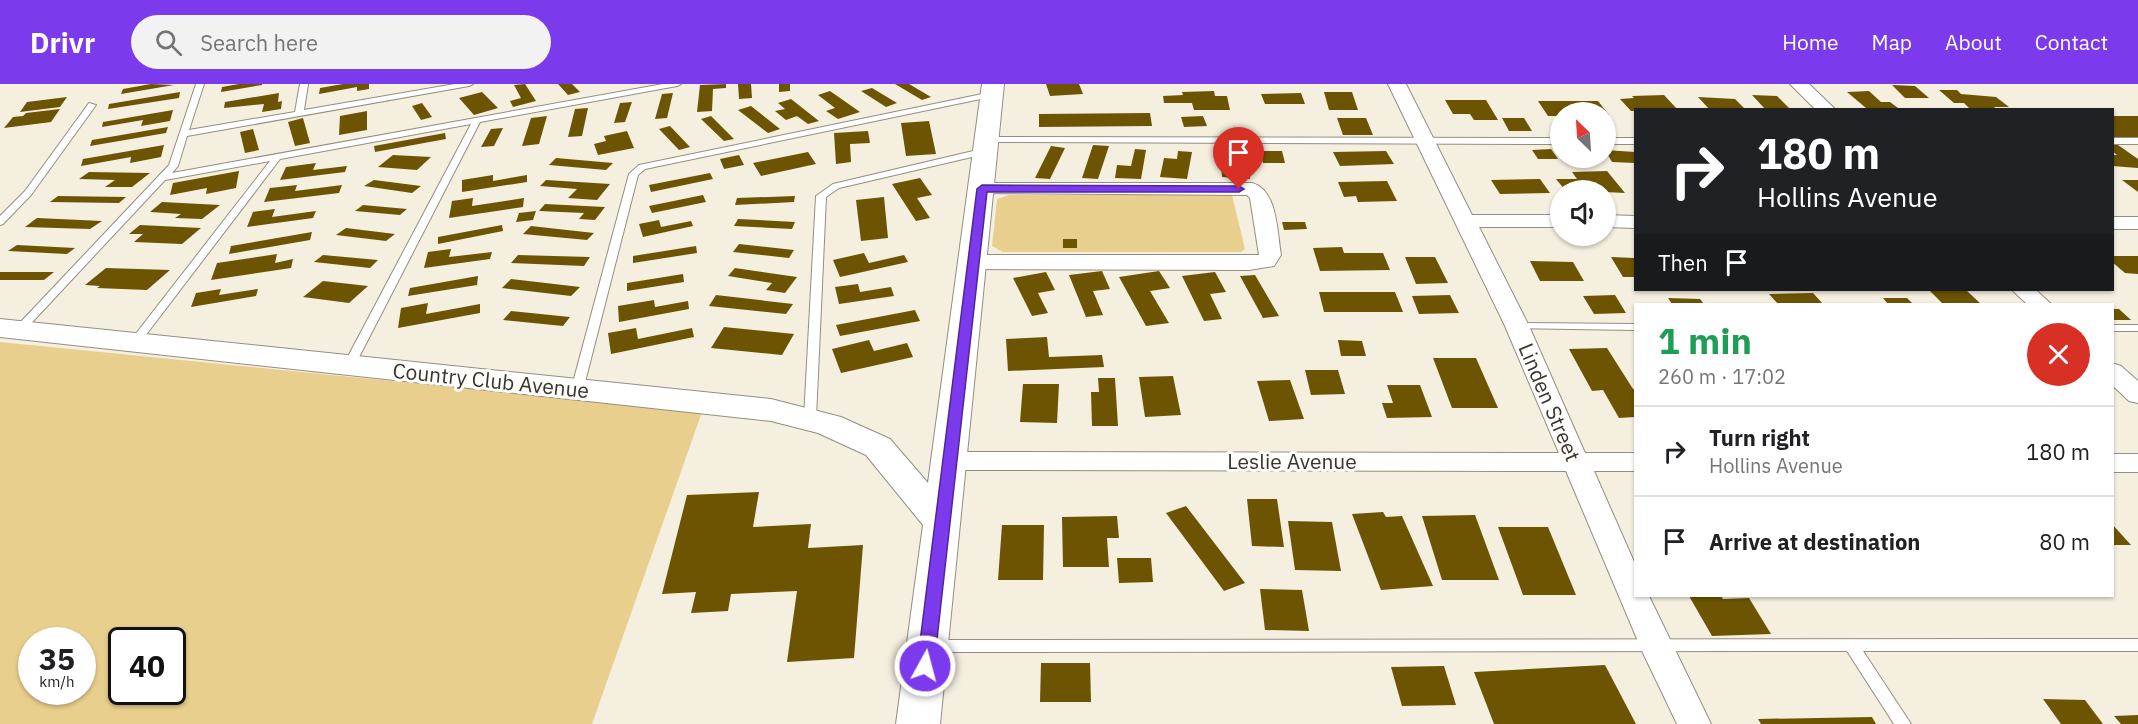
<!DOCTYPE html>
<html lang="en">
<head>
<meta charset="utf-8">
<style>
	:root { --surface:#fff; --page:#f2f2f2; --text:#202124; --muted:#757577; --line:#e0e0e0; --accent:#7c3aed }
	body { margin:0; font-family:"IBM Plex Sans",sans-serif; background:var(--page); color:var(--text); height:100vh; display:flex; flex-direction:column; font-size:22px; white-space:nowrap }
	* { box-sizing:border-box; margin:0 }
	p { font-size:20px; color:var(--muted) }
	.icon { flex:none; width:33px; height:33px; fill:none; stroke:currentColor; stroke-width:2; stroke-linecap:round; stroke-linejoin:round }
	.map { position:relative; flex:1; overflow:hidden }
	.sheet { position:absolute; left:1634px; top:219px; width:480px; height:294px; display:flex; flex-direction:column; background:var(--surface); border-radius:0px; box-shadow:0 2px 4px #0004 }
	.sheet>* { flex:none }
	.banner { position:absolute; left:1634px; top:24px; width:480px; height:183px; border-radius:0px; box-shadow:0 2px 4px #0004; background:#202124; color:#fff; overflow:hidden }
	.needle { width:39px; rotate:335deg }
	.fabs { position:absolute; left:1550px; top:18px; display:grid; gap:12px }
	.fabs a { display:grid; place-items:center; width:66px; height:66px; border-radius:50%; background:var(--surface); box-shadow:0 2px 4px #0004; font-size:30px }
	.speed { position:absolute; left:18px; top:543px; display:flex; gap:12px; font-size:30px; font-weight:700; text-align:center }
	.speed>* { display:grid; place-content:center; width:78px; height:78px; border-radius:50%; background:var(--surface); box-shadow:0 2px 4px #0004; line-height:1 }
	.speed small { font-size:15px; font-weight:400 }
	.speed .limit { border:3px solid #111; border-radius:9px; background:#fff; color:#111 }
	.pin { position:absolute; display:grid; place-items:center; width:51px; height:51px; color:#fff; margin:-62px -26px; border-radius:50% 50% 50% 0; rotate:-45deg; box-shadow:0 0 6px #0007 }
	.pin .icon { rotate:45deg }
	.me { position:absolute; width:66px; margin:-33px; rotate:7deg; stroke-linejoin:round; filter:drop-shadow(0 0 4px #0008) }
	.turn { display:flex; align-items:center; gap:21px; height:126px; padding:0 24px; font-size:27px }
	.turn .icon { width:78px; height:78px; stroke-width:2.5 }
	.turn b { display:block; font-size:42px; line-height:51px }
	.then { display:flex; align-items:center; height:57px; padding:0 24px; background:#0003; gap:12px; font-size:22px }
	.round { display:grid; place-items:center; flex:none; width:63px; height:63px; border-radius:32px; background:var(--page) }
	.head { display:flex; align-items:center; justify-content:space-between; height:102px; padding:0 24px }
	h1 { font-size:36px; font-weight:700; line-height:45px; color:#1e9e55 }
	ul { padding:0; list-style:none }
	li { display:flex; align-items:center; gap:18px; height:90px; padding:0 24px; border-top:2px solid var(--line) }
	li div { flex:1 }
	li b { display:block; font-size:22px }
	li em { font-style:normal }
	header { display:flex; align-items:center; gap:36px; box-sizing:border-box; height:84px; padding:0 30px; background:var(--accent); color:#fff }
	header strong { font-size:28px }
	nav { display:flex; gap:33px; margin-inline-start:auto; font-size:21px }
	.search { width:420px; height:54px; background:var(--page); display:flex; align-items:center; gap:15px; box-sizing:border-box; padding:0 21px; border-radius:33px; color:var(--muted); font-size:22px }
	.map>svg:first-child { display:block }
	.green { fill:#e9cf8d; fill-rule:evenodd }
	.building { fill:#6d5402 }
	.lines { fill:none; stroke-linecap:round; stroke-linejoin:round }
	.lane-casing { stroke:#948e80; stroke-width:2 }
	.street-casing { stroke:#948e80; stroke-width:2 }
	.secondary-casing { stroke:#948e80; stroke-width:2 }
	.lane { fill:#fff; fill-rule:evenodd }
	.street { fill:#fff; fill-rule:evenodd }
	.secondary { fill:#fff; fill-rule:evenodd }
	.route { fill:#7c3aed; stroke:#51269a; stroke-width:1.5 }
	.labels { text-anchor:middle; dominant-baseline:central; stroke-width:6; stroke-linejoin:round; paint-order:stroke }
	.street-label { font-size:21px; fill:#37352f; stroke:#fefdfa }
</style>
</head>
<body>
<header>
<strong>Drivr</strong>
<div class="search"><svg class="icon" aria-label="search" viewBox="0 0 24 24"><circle cx="10" cy="10" r="6"/><path d="M15 15l6 6"/></svg>Search here</div>
<nav><a>Home</a><a>Map</a><a>About</a><a>Contact</a></nav>
</header>
<div class="map">
<svg width="2138" height="640" viewBox="0 0 2138 640">
	<rect width="100%" height="100%" fill="#f5efe0"/>
	<g class="green">
		<polygon points="1009,111 1232,111 1245,165 1241,168 1003,168 992,162 997,115"/>
		<path d="M0,258L702,328L592,640H0ZM32,556H82V608H32ZM122,556H172V608H122Z"/>
	</g>
	<g class="building">
		<polygon points="151,0 174,1 121,10 123,5"/>
		<polygon points="239,0 262,0 262,1 221,8 222,3"/>
		<polygon points="343,0 369,0 369,5 357,7 357,3 319,10 320,4"/>
		<polygon points="525,0 536,17 513,23 510,17 521,14 514,1"/>
		<polygon points="558,0 572,0 580,8 568,11"/>
		<polygon points="726,0 726,4 713,5 712,27 697,28 700,1"/>
		<polygon points="738,0 751,0 752,14 739,15"/>
		<polygon points="779,0 790,0 790,7 779,8"/>
		<polygon points="895,0 909,0 931,13 922,16"/>
		<polygon points="1046,0 1079,0 1083,10 1050,12"/>
		<polygon points="1892,1 1915,2 1929,14 1905,14"/>
		<polygon points="872,4 897,19 886,23 861,7"/>
		<polygon points="1939,6 1957,6 1961,10 1996,13 2009,23 1994,23 1998,26 1971,26 1964,19 1954,19"/>
		<polygon points="830,7 860,28 838,35 826,27 835,24 818,11"/>
		<polygon points="1214,7 1215,12 1227,12 1230,26 1194,26 1192,19 1164,19 1163,12 1183,11 1182,8"/>
		<polygon points="1869,7 1881,18 1890,18 1898,24 1866,24 1847,8"/>
		<polygon points="180,8 179,14 108,25 109,20"/>
		<polygon points="482,8 498,24 474,31 459,14"/>
		<polygon points="1324,8 1352,8 1358,26 1329,26"/>
		<polygon points="279,9 278,18 282,17 281,25 262,28 264,20 224,24 225,18"/>
		<polygon points="673,9 667,34 655,35 662,10"/>
		<polygon points="1301,9 1305,20 1265,20 1261,10"/>
		<polygon points="1664,11 1678,26 1631,27 1620,15 1634,14 1632,12"/>
		<polygon points="1752,11 1777,12 1791,26 1766,26"/>
		<polygon points="67,13 60,23 20,28 27,18"/>
		<polygon points="1698,13 1735,15 1746,26 1710,26"/>
		<polygon points="791,15 819,37 808,40 797,32 786,36 775,27 785,25 778,19"/>
		<polygon points="1445,16 1486,16 1498,36 1474,36 1470,30 1453,30"/>
		<polygon points="1538,17 1598,17 1609,31 1605,31 1605,28 1560,28 1560,32 1548,32"/>
		<polygon points="632,18 625,38 614,39 620,19"/>
		<polygon points="422,19 432,33 421,36 412,22"/>
		<polygon points="751,22 780,45 768,49 738,26"/>
		<polygon points="588,24 582,52 568,53 575,25"/>
		<polygon points="60,25 51,38 4,44 13,33 23,32 26,29"/>
		<polygon points="173,26 170,37 141,42 143,36 102,43 103,38"/>
		<polygon points="367,27 367,46 339,51 340,32"/>
		<polygon points="1150,29 1152,42 1039,43 1039,30"/>
		<polygon points="547,32 539,60 522,62 531,34"/>
		<polygon points="711,32 734,55 724,57 701,35"/>
		<polygon points="1203,32 1207,42 1184,43 1181,33"/>
		<rect x="2112" y="32" width="26" height="22"/>
		<polygon points="303,34 310,59 295,62 288,38"/>
		<polygon points="1337,34 1366,34 1373,51 1343,51"/>
		<polygon points="1502,34 1524,34 1532,47 1509,47"/>
		<polygon points="929,37 936,70 906,72 901,39"/>
		<polygon points="670,42 690,63 679,66 659,45"/>
		<polygon points="168,43 166,49 90,62 92,56"/>
		<polygon points="503,44 494,62 481,63 491,45"/>
		<polygon points="253,45 259,66 245,69 240,48"/>
		<polygon points="627,47 634,64 598,71 594,60 606,57 604,52"/>
		<polygon points="868,47 870,59 850,60 851,78 836,80 834,49"/>
		<polygon points="445,49 446,55 375,68 374,62"/>
		<polygon points="164,61 161,73 130,79 131,73 81,82 83,75"/>
		<polygon points="1093,61 1109,62 1098,95 1082,94"/>
		<polygon points="1235,61 1248,61 1250,95 1222,93 1221,81 1236,82"/>
		<polygon points="2112,61 2118,61 2138,75 2138,84 2112,82 2112,71 2117,71 2112,67"/>
		<polygon points="1051,62 1065,64 1050,95 1035,94"/>
		<polygon points="1135,65 1146,66 1141,95 1115,94 1117,81 1131,82"/>
		<polygon points="1551,65 1558,75 1538,75 1532,66"/>
		<polygon points="1605,66 1635,68 1635,79 1612,78"/>
		<polygon points="1178,67 1192,68 1187,95 1160,93 1164,74 1177,75"/>
		<polygon points="1260,67 1282,67 1285,79 1263,79"/>
		<polygon points="1386,67 1394,80 1340,82 1333,68"/>
		<polygon points="808,68 816,80 761,92 753,79"/>
		<polygon points="393,71 431,73 417,86 378,83"/>
		<polygon points="739,71 744,81 724,85 720,75"/>
		<polygon points="556,74 613,79 606,86 549,81"/>
		<polygon points="316,79 313,86 347,82 345,88 280,96 286,83"/>
		<polygon points="239,87 236,104 206,110 207,104 170,111 173,99"/>
		<polygon points="1607,87 1625,109 1565,106 1556,95 1577,95 1572,88"/>
		<polygon points="89,88 150,89 132,103 105,103 115,96 79,95"/>
		<polygon points="710,89 713,95 651,108 649,101"/>
		<polygon points="493,91 493,97 527,91 527,98 462,108 462,96"/>
		<polygon points="920,94 932,111 917,114 930,134 916,137 892,100"/>
		<polygon points="1540,95 1550,109 1500,110 1491,96"/>
		<polygon points="374,96 421,102 412,109 364,102"/>
		<polygon points="546,96 610,100 597,116 568,114 577,105 540,102"/>
		<polygon points="2122,96 2138,96 2138,108"/>
		<polygon points="1387,97 1397,117 1358,118 1356,112 1344,113 1338,98"/>
		<polygon points="297,101 295,107 342,101 339,109 264,118 270,104"/>
		<polygon points="703,111 706,118 652,129 649,122"/>
		<polygon points="58,112 126,113 119,119 50,118"/>
		<polygon points="795,112 794,118 735,121 737,114"/>
		<polygon points="884,113 888,154 861,157 856,116"/>
		<polygon points="473,114 472,122 524,114 523,123 449,134 452,117"/>
		<polygon points="162,118 220,121 202,135 175,134 181,130 150,128"/>
		<polygon points="545,120 605,123 595,136 579,135 584,129 539,127"/>
		<polygon points="363,121 407,125 400,131 355,127"/>
		<polygon points="275,125 272,133 316,127 313,134 247,143 253,128"/>
		<polygon points="536,127 533,136 516,138 519,129"/>
		<polygon points="37,134 102,137 90,145 25,143"/>
		<polygon points="738,135 795,138 792,145 734,142"/>
		<polygon points="659,136 661,143 691,137 693,142 643,153 639,140"/>
		<polygon points="1282,138 1305,138 1307,145 1284,146"/>
		<polygon points="140,141 201,144 182,160 134,158 143,150 129,150"/>
		<polygon points="502,141 503,147 438,160 438,153"/>
		<polygon points="531,142 594,149 587,156 523,150"/>
		<polygon points="346,144 395,150 386,157 336,151"/>
		<polygon points="312,148 310,156 229,170 231,162"/>
		<rect x="1063" y="155" width="14" height="9"/>
		<polygon points="739,160 794,166 789,174 733,168"/>
		<polygon points="17,161 75,164 67,170 8,167"/>
		<polygon points="696,162 697,169 633,179 633,172"/>
		<polygon points="1342,163 1344,169 1383,169 1390,186 1320,187 1313,164"/>
		<polygon points="451,165 449,173 492,168 490,175 424,184 428,168"/>
		<polygon points="864,169 869,179 904,171 908,178 840,193 833,176"/>
		<polygon points="277,170 275,179 293,175 291,184 211,196 217,179"/>
		<polygon points="323,171 378,176 370,184 314,178"/>
		<polygon points="518,171 590,173 584,182 511,179"/>
		<polygon points="2112,172 2138,172 2138,190 2125,189 2112,178"/>
		<polygon points="1405,173 1435,173 1448,199 1416,200"/>
		<polygon points="1611,173 1635,174 1635,193 1623,193"/>
		<polygon points="1530,177 1573,178 1584,197 1540,197"/>
		<polygon points="106,184 170,186 147,206 97,204 100,202 85,201"/>
		<polygon points="735,184 797,193 785,209 766,206 772,199 728,192"/>
		<polygon points="1102,187 1110,205 1093,207 1103,231 1086,233 1069,191"/>
		<polygon points="1159,187 1170,204 1150,207 1169,239 1146,242 1119,193"/>
		<polygon points="0,188 54,188 44,196 0,196"/>
		<polygon points="1046,188 1055,206 1038,209 1048,229 1032,232 1013,194"/>
		<polygon points="1215,188 1226,208 1210,210 1222,235 1204,237 1182,192"/>
		<polygon points="683,190 684,198 627,207 627,199"/>
		<polygon points="1255,191 1279,232 1263,234 1240,192"/>
		<polygon points="478,192 477,201 408,212 410,204"/>
		<polygon points="511,195 580,203 571,212 502,204"/>
		<polygon points="323,197 368,202 349,219 303,213"/>
		<polygon points="858,200 860,208 891,203 894,212 839,220 835,203"/>
		<polygon points="221,205 219,211 258,205 256,212 191,223 196,209"/>
		<polygon points="1929,206 1966,206 1981,220 1943,220"/>
		<polygon points="1319,208 1395,208 1403,228 1324,228"/>
		<polygon points="1813,209 1823,220 1778,220 1769,210"/>
		<polygon points="716,211 793,220 786,230 709,222"/>
		<polygon points="1450,211 1459,229 1419,230 1412,212"/>
		<polygon points="1615,211 1626,229 1594,230 1583,212"/>
		<polygon points="1668,214 1700,215 1704,220 1672,220"/>
		<polygon points="1883,214 1907,214 1913,220 1888,220"/>
		<polygon points="654,216 655,223 688,217 689,225 619,238 618,222"/>
		<polygon points="428,219 426,230 480,220 480,229 398,244 401,224"/>
		<polygon points="2112,225 2119,225 2131,236 2112,236"/>
		<polygon points="915,226 920,237 840,252 836,241"/>
		<polygon points="511,227 570,233 563,242 503,236"/>
		<polygon points="724,243 794,250 782,271 711,264"/>
		<polygon points="636,244 638,255 692,244 694,253 611,270 608,249"/>
		<polygon points="1047,253 1049,273 1102,271 1104,283 1008,287 1006,255"/>
		<polygon points="869,256 874,267 907,259 913,273 841,289 832,265"/>
		<polygon points="1338,256 1362,257 1366,272 1341,272"/>
		<polygon points="1607,264 1633,305 1635,305 1635,333 1619,334 1603,306 1592,307 1569,265"/>
		<polygon points="1433,274 1476,274 1498,324 1452,324"/>
		<polygon points="1305,286 1338,286 1345,310 1311,311"/>
		<polygon points="1173,292 1181,331 1145,333 1139,293"/>
		<polygon points="1098,294 1115,294 1118,342 1092,342 1091,308 1099,308"/>
		<polygon points="1290,296 1304,335 1269,337 1257,297"/>
		<polygon points="1023,300 1059,300 1057,339 1020,338"/>
		<polygon points="1387,301 1420,301 1432,333 1387,334 1382,319 1393,319"/>
		<polygon points="759,408 753,443 811,440 808,464 863,461 854,574 787,578 797,507 731,510 728,527 691,529 696,508 662,510 687,411"/>
		<polygon points="1247,415 1277,415 1284,463 1252,462"/>
		<polygon points="1186,422 1245,499 1224,507 1166,429"/>
		<polygon points="1383,428 1386,433 1402,432 1433,502 1381,506 1352,430"/>
		<polygon points="1475,431 1499,496 1442,496 1422,432"/>
		<polygon points="1117,432 1119,454 1107,454 1109,483 1063,483 1062,433"/>
		<polygon points="1288,437 1332,438 1341,487 1295,486"/>
		<polygon points="2112,440 2131,461 2112,461"/>
		<polygon points="1002,441 1044,441 1043,496 998,496"/>
		<polygon points="1498,443 1548,443 1576,511 1523,511"/>
		<polygon points="1117,474 1151,474 1153,498 1119,499"/>
		<polygon points="1260,505 1302,506 1309,547 1265,546"/>
		<polygon points="1689,512 1721,512 1723,515 1749,514 1771,550 1712,552"/>
		<polygon points="1041,579 1090,579 1091,618 1040,618"/>
		<polygon points="1605,581 1636,640 1494,640 1474,588"/>
		<polygon points="1444,582 1456,621 1402,622 1391,583"/>
		<polygon points="2043,615 2085,616 2103,640 2061,640"/>
		<polygon points="2138,631 2138,640 2121,640 2114,632"/>
		<polygon points="1872,633 1876,640 1761,640 1758,635"/>
	</g>
	<g class="lines">
		<g class="lane-casing">
			<g id="lane">
				<polygon points="196,0 204,0 189,46 295,28 300,0 308,0 304,26 455,0 473,0 469,2 187,52 178,82 172,89 663,0 681,0 677,2 480,38 354,283 350,284 344,280 471,40 280,75 139,260 131,260 129,258 131,256 270,77 165,96 23,248 15,248 13,246 15,244 169,81"/>
				<polygon points="992,8 996,10 995,12 645,85 638,91 583,306 581,309 573,309 571,306 629,90 639,81"/>
				<polygon points="89,19 96,21 31,111 3,140 0,141 0,132 25,107"/>
				<polygon points="987,53 1560,54 1560,60 984,58 984,54"/>
				<rect x="1605" y="54" width="30" height="6"/>
				<rect x="2112" y="54" width="26" height="6"/>
				<polygon points="986,64 990,67 989,69 839,104 826,113 816,334 810,338 806,337 804,334 816,112 833,100"/>
				<polygon points="1517,239 1635,240 1635,246 1513,244 1511,242"/>
				<rect x="2112" y="241" width="26" height="6"/>
				<polygon points="2138,555 2138,567 1863,567 1911,640 1894,640 1847,567 933,568 928,566 926,562 928,558 933,556"/>
			</g>
		</g>
		<g class="street-casing">
			<g id="street">
				<polygon points="1388,0 1406,0 1472,131 1560,131 1560,143 1479,143 1529,242 1585,369 1635,369 1635,387 1594,387 1635,480 1635,512 1649,512 1711,640 1677,640 1643,569 1566,387 948,386 938,383 935,377 938,371 948,368 1559,369 1505,242"/>
				<polygon points="1790,0 1809,0 1836,26 1816,26"/>
				<path d="M982,99H1252C1278,106 1277,149 1281,171L1274,182L1249,186L973,185L965,183L962,178L965,173L973,171H1259L1250,114L1247,111L975,109L972,105L975,101Z"/>
				<polygon points="1605,131 1635,132 1635,144 1605,143"/>
				<rect x="2112" y="133" width="26" height="12"/>
				<polygon points="2012,206 2036,206 2051,220 2027,220"/>
				<polygon points="2112,279 2121,282 2138,297 2138,319 2129,317 2112,301"/>
				<rect x="2112" y="370" width="26" height="18"/>
			</g>
		</g>
		<g class="secondary-casing">
			<polygon id="secondary" points="982,0 1004,0 940,640 896,640 923,441 866,371 818,349 771,337 0,253 0,235 771,315 841,333 890,355 928,399"/>
		</g>
		<use href="#lane" class="lane"/>
		<use href="#street" class="street"/>
		<use href="#secondary" class="secondary"/>
	</g>
	<polygon class="route" points="982,101 1239,102 1244,105 1239,108 987,108 934,582 931,587 925,589 919,587 917,582 977,105"/>
	<g class="labels">
		<g class="street-label">
			<text transform="translate(491 296) rotate(6)">Country Club Avenue</text>
			<text transform="translate(1550 318) rotate(67)">Linden Street</text>
			<text x="1292" y="377">Leslie Avenue</text>
		</g>
	</g>
</svg>
<div class="fabs">
<a><svg class="needle" viewBox="-14 -14 28 28"><path d="M0-13l5 13h-10z" fill="#e53935"/><path d="M0 13l5-13h-10z" fill="#757577"/></svg></a>
<a><svg class="icon" aria-label="sound" viewBox="0 0 24 24"><path d="M4 9h4l5-4v14l-5-4H4zM17 9q2 3 0 6"/></svg></a>
</div>
<div class="speed"><div>35<small>km/h</small></div><div class="limit">40</div></div>
<div class="pin" style="left:1239px;top:105px;background:#d93025"><svg class="icon" aria-label="arrive" viewBox="0 0 24 24"><path d="M6 21V4h12l-3 4 3 4H6"/></svg></div>
<svg class="me" style="left:925px;top:582px" viewBox="-20 -20 40 40"><circle r="17" fill="#7c3aed" stroke="#fff" stroke-width="3"/><path d="M0-11L8 9 0 5-8 9z" fill="#fff"/></svg>
<div class="banner">
<div class="turn"><svg class="icon" aria-label="right" viewBox="0 0 24 24"><path d="M7 20v-9h11M14 6l5 5-5 5"/></svg><div><b>180 m</b>Hollins Avenue</div></div>
<div class="then">Then<svg class="icon" aria-label="arrive" viewBox="0 0 24 24"><path d="M6 21V4h12l-3 4 3 4H6"/></svg></div>
</div>
<section class="sheet">
<div class="head"><div><h1>1 min</h1><p>260 m · 17:02</p></div><a class="round" style="background:#d93025;color:#fff"><svg class="icon" aria-label="close" viewBox="0 0 24 24"><path d="M6 6l12 12M18 6L6 18"/></svg></a></div>
<ul>
<li><svg class="icon" aria-label="right" viewBox="0 0 24 24"><path d="M7 20v-9h11M14 6l5 5-5 5"/></svg><div><b>Turn right</b><p>Hollins Avenue</p></div><em>180 m</em></li>
<li><svg class="icon" aria-label="arrive" viewBox="0 0 24 24"><path d="M6 21V4h12l-3 4 3 4H6"/></svg><div><b>Arrive at destination</b></div><em>80 m</em></li>
</ul>
</section>
</div>
</body>
</html>
